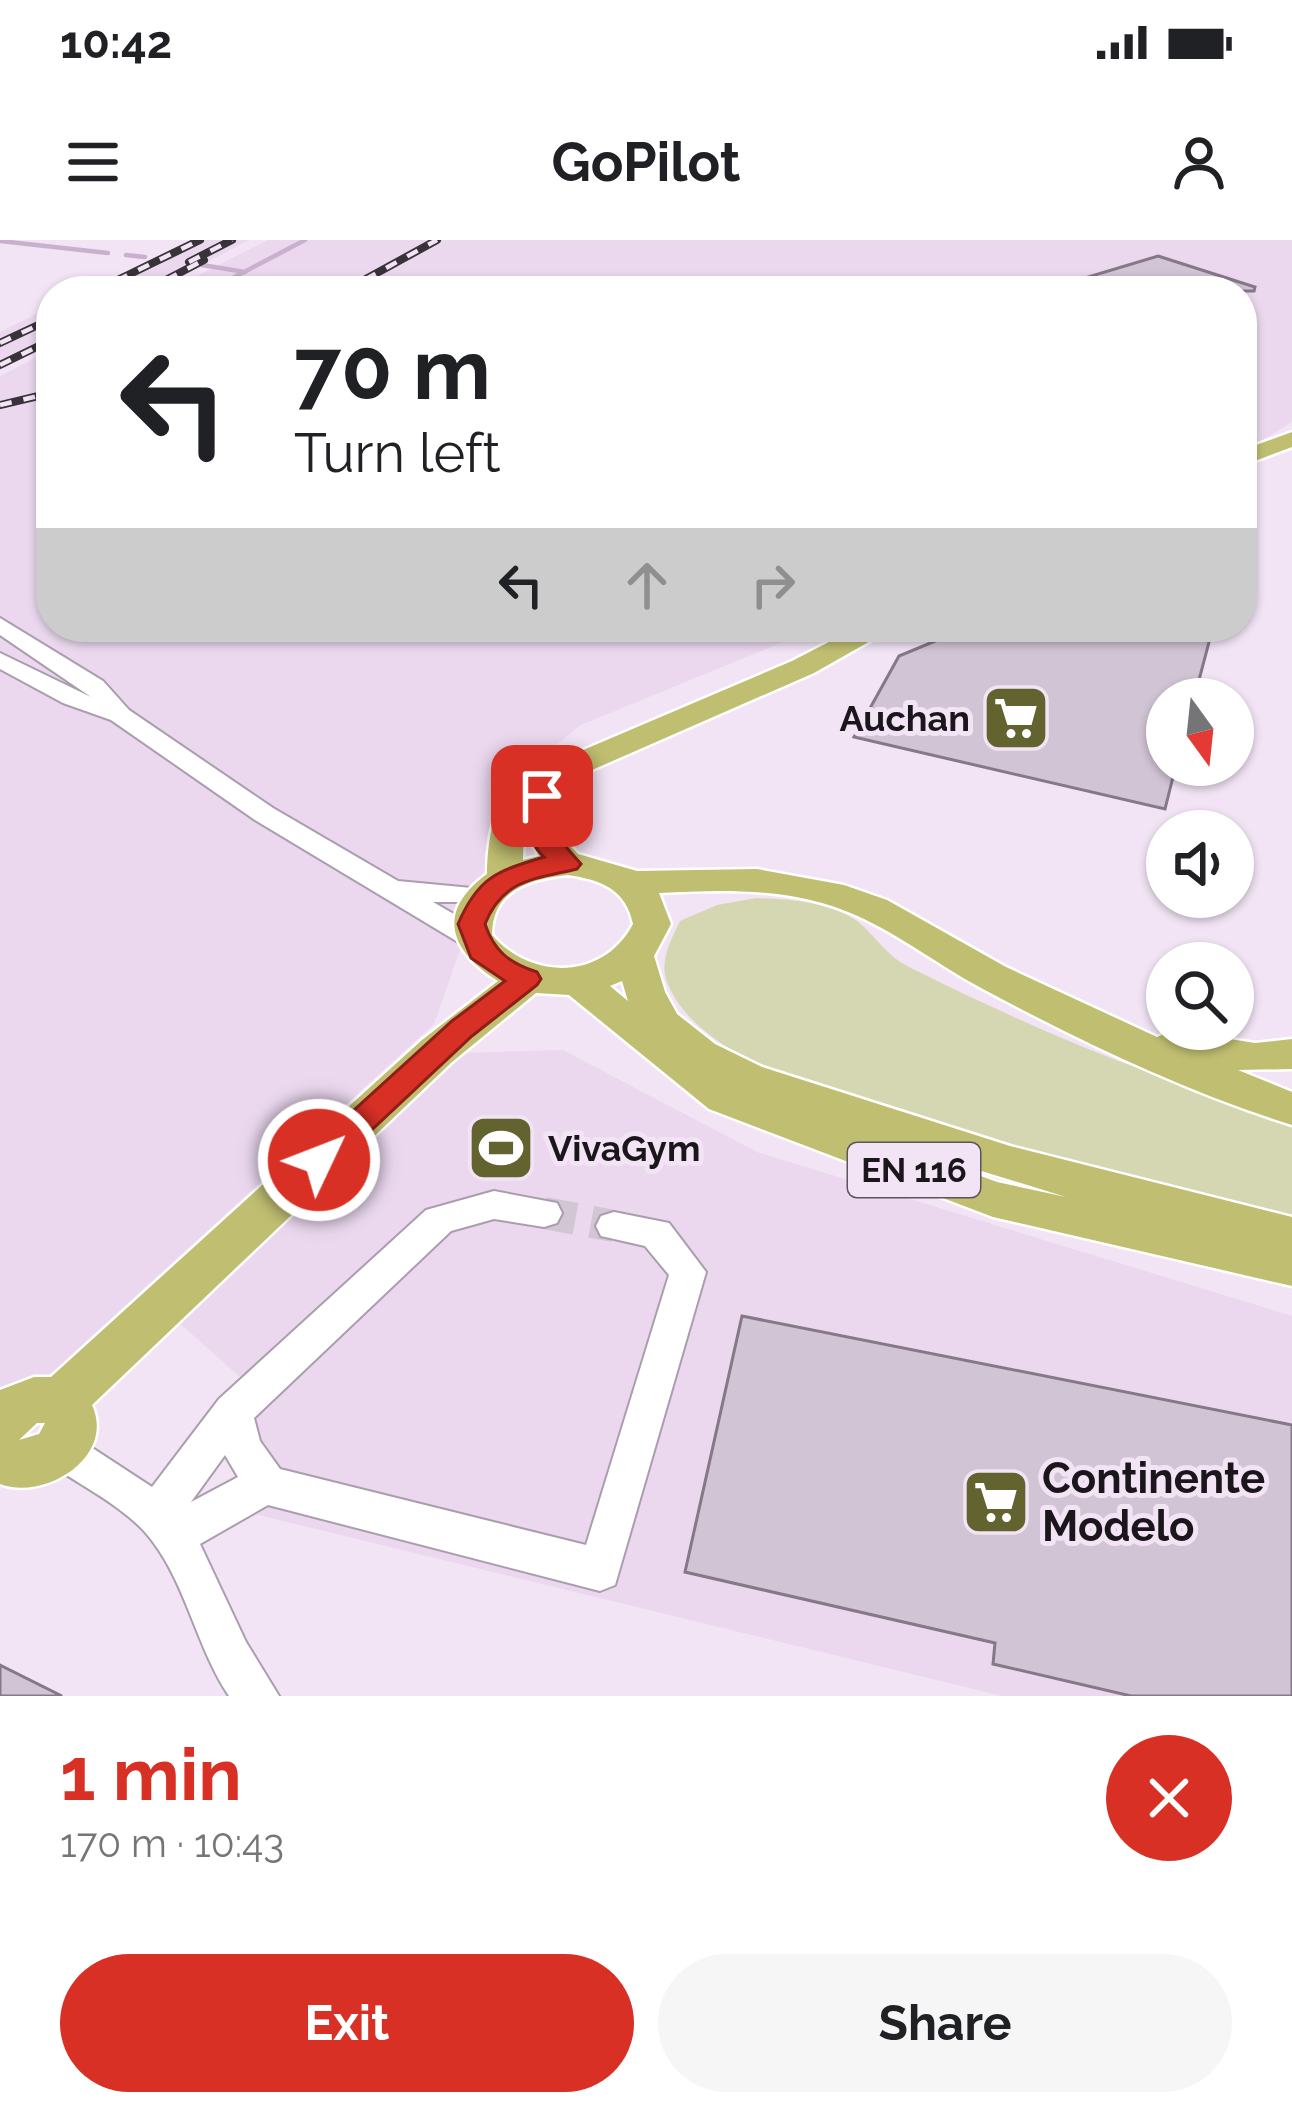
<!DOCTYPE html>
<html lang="en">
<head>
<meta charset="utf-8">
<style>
	:root { --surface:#fff; --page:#f6f6f6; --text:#202124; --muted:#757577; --accent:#d93025 }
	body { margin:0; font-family:Raleway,sans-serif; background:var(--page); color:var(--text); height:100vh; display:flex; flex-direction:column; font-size:45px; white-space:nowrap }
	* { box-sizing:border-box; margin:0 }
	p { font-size:39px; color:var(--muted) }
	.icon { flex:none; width:66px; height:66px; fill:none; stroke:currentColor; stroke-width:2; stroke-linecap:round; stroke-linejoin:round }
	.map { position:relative; height:1456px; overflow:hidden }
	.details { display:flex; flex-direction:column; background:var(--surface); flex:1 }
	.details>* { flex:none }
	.top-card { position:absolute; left:36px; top:36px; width:1221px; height:366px; border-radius:48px; box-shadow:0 3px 9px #0004; background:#fff; color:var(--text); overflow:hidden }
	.needle { width:78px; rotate:165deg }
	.tools { position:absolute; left:1146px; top:438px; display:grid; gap:24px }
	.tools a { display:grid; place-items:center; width:108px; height:108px; border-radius:50%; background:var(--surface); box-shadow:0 3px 9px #0004; font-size:60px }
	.pin { position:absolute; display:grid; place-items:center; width:102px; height:102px; color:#fff; margin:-51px; border-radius:24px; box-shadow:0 6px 18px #0006 }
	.me { position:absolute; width:132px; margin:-66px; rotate:47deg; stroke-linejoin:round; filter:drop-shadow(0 0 9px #0008) }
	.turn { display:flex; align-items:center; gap:42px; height:252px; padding:0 60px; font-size:54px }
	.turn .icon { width:156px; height:156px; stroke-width:2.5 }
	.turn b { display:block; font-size:84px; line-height:102px }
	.lanes { display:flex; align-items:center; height:114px; padding:0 60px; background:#0003; justify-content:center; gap:60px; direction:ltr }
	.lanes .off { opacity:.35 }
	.round { display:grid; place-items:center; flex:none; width:126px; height:126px; border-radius:63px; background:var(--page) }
	.headline { display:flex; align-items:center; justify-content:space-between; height:204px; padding:0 60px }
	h1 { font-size:72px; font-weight:700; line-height:90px; color:var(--accent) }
	.action { display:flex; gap:24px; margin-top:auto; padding:24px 60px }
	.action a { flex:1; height:138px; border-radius:72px; background:var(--accent); color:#fff; font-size:48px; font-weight:700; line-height:138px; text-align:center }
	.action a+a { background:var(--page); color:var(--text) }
	.status { display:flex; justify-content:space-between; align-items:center; height:84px; padding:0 60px; background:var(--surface); direction:ltr }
	.status svg { height:33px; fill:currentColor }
	header { display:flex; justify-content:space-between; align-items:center; height:156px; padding:0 60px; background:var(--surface); font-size:54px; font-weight:700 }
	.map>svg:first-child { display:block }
	.built { fill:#ebd8ef }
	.green { fill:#d5d7b2 }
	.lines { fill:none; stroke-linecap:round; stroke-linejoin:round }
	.stream { stroke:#c9b0ce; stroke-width:4.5 }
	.building { fill:#d1c4d4; stroke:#857887; stroke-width:3 }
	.minor-tunnel { stroke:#d2c5d4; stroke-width:32; stroke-dasharray:32 16; stroke-linecap:butt }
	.minor-casing { stroke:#aa9dad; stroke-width:4 }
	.major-casing { stroke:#fff; stroke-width:5 }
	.minor { fill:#fff; fill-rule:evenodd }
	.major { fill:#bfbe71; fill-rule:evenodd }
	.rail-casing { stroke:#383239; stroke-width:8 }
	.rail { stroke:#f2e4f5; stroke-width:4.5; stroke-dasharray:12; stroke-linecap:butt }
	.route { fill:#d93025; stroke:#8d1f18; stroke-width:3 }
	.labels { text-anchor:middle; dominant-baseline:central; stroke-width:10; stroke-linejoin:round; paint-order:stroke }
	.shield { fill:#f2e4f5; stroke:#5c545d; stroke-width:3 }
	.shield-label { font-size:33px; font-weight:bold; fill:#1b161c }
	.poi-label { font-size:36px; font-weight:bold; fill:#1b161c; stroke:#f2e4f5; text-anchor:end }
	.near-poi-label { font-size:42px; font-weight:bold; fill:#1b161c; stroke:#f2e4f5; text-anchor:start }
</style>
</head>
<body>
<div class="status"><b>10:42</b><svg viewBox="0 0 49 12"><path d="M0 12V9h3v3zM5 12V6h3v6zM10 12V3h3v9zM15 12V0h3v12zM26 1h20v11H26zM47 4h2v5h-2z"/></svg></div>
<header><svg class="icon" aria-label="menu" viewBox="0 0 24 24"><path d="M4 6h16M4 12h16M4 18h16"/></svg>GoPilot<svg class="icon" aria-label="person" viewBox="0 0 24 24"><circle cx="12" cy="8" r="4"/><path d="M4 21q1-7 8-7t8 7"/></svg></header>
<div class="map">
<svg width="1292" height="1456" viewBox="0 0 1292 1456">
	<rect width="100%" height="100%" fill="#f2e4f5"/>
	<g class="built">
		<polygon points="194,0 249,0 152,51 85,51"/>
		<polygon points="268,0 1292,0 1292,182 1242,213 1242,51 167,51"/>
		<polygon points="51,67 51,103 0,129 0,92"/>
		<polygon points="51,110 51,387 819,387 581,485 523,531 434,784 0,1180 0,136"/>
		<polygon points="563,810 757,912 1292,1076 1292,1456 1002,1456 246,1272 249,1145 167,1072 459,813"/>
	</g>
	<path class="green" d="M756,658C788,659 826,661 854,679C873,691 882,713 909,727C985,765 1066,802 1146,831C1195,849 1246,859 1292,886V976C1232,964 1171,955 1111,942C1060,930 1011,910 962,894C879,867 701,831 667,742C659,721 671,700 680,681L717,665Z"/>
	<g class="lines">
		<g class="stream">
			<polyline points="0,1 108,13"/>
			<polyline points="126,15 145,17"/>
			<polyline points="202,25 245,32"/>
			<polyline points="208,51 305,0"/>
		</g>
	</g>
	<g class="building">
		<polygon points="1158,16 1255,47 1254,51 1059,51 1058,46"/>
		<polygon points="969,387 1213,387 1194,459 1167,459 1167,525 1176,525 1165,569 854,497 899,416"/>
		<polygon points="742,1076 1292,1185 1292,1456 1131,1456 993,1424 995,1403 685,1332"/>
		<polygon points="0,1425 62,1456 0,1456"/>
	</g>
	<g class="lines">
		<polyline class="minor-tunnel" points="544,973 614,986"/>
		<g class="minor-casing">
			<g id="minor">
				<polygon points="0,378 103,441 129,470 273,568 398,641 493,650 497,656 493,662 433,662 483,691 488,698 483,705 463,705 255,580 111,480 63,463 0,429 0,413 91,457 0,395"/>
				<path d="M494,951L557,963L562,973L557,983L544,987L494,979L451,991L254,1178L260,1201L280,1229L586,1305L669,1035L645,1006L601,996L596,986L601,976L614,972L669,983L706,1032L615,1345L600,1351L268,1265L200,1304L246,1402L279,1456H229C195,1406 185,1336 144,1291C119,1264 77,1243 46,1222L40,1209L46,1196L60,1190L74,1196L152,1247L219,1159L426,970ZM225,1215L238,1237L191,1262Z"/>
			</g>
		</g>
		<g class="major-casing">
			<g id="major">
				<polygon points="1292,192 1292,207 1242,226 1242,210"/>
				<path d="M858,387H895L814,433L576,537L563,556L556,578L562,597L578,614L637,631L757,629L844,645L887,660L1006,727L1157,797L1173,790L1255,803L1292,799V829L1238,830L1292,852V885C1186,852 1080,801 983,749C930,721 881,679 822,663C770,648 713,650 659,653L671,684L654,716L665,752L677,774L715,804L762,827L1010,906L1292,977V1046L993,977L709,869L569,755L536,753L452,822L92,1165C116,1217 45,1261 0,1244V1150L34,1137H51L422,800L498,741C450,711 435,672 487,634C487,594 500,522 546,510L562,519L792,421ZM524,591L539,616L523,620ZM568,635C601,640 626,649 633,684C604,740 532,741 492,695C492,650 529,639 568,635ZM622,741L628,761L610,746ZM897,905L1066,957L997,942ZM37,1183H45L39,1194L19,1200Z"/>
			</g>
		</g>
		<use href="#minor" class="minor"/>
		<use href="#major" class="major"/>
		<g class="rail-casing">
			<g id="rail">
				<polyline points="189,22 232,0"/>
				<polyline points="95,51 200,0"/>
				<polyline points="145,51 204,20"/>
				<polyline points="344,51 437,0"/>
				<polyline points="0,103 51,79"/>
				<polyline points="0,125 51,100"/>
				<polyline points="0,165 51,153"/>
			</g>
		</g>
		<use href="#rail" class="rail"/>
	</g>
	<path class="route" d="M542,549L554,556C547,590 560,600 581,624L577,629C535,639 503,639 485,684C494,711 509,723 537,732L541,739L537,745L472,796L330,929H308L304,920L308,912L452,781L505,741L471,718L458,684C478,637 497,631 544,617C527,601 525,578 530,556Z"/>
	<defs>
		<g id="supermarket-square" transform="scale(3.45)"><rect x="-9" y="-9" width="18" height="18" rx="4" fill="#636330" stroke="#f2e4f5"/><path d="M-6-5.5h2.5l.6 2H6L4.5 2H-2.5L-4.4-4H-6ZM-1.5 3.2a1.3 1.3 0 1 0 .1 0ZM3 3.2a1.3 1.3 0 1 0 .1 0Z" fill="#fff"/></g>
		<g id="stadium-square" transform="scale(3.45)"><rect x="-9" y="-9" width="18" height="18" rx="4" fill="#636330" stroke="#f2e4f5"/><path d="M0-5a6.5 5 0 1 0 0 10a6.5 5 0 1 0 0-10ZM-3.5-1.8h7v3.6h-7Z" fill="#fff"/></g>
	</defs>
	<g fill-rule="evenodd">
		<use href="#supermarket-square" x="1016" y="478"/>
		<use href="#stadium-square" x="501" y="908"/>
		<use href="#supermarket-square" x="996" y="1262"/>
	</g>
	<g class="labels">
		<rect class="shield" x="848" y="903" width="132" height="54" rx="9"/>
		<g class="shield-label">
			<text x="914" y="930">EN 116</text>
		</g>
		<g class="poi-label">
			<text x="970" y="478">Auchan</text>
			<text x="548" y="908" text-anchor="start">VivaGym</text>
		</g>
		<g class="near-poi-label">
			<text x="1042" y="1238">Continente<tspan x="1042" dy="48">Modelo</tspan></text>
		</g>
	</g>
</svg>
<div class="tools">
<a><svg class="needle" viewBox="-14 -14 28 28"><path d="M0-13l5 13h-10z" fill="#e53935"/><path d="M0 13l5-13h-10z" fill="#757577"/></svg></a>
<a><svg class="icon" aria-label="sound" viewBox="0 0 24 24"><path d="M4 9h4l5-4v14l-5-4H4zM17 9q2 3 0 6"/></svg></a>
<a><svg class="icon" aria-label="search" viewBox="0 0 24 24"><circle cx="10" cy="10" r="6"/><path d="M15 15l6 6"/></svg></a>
</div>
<div class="pin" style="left:542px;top:556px;background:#d93025"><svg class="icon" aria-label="arrive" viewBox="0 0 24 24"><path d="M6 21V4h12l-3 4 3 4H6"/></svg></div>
<svg class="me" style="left:319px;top:920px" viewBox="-20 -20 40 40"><circle r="17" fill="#d93025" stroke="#fff" stroke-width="3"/><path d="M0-11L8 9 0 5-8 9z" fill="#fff"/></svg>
<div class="top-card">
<div class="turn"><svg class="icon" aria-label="left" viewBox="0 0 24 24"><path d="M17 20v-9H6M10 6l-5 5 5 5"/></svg><div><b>70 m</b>Turn left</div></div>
<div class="lanes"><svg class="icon" aria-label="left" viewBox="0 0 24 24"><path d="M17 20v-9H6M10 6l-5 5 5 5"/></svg><svg class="icon off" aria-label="ahead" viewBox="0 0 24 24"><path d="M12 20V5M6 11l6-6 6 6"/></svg><svg class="icon off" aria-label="right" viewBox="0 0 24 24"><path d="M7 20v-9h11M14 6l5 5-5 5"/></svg></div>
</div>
</div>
<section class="details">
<div class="headline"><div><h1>1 min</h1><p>170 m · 10:43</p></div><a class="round" style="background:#d93025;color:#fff"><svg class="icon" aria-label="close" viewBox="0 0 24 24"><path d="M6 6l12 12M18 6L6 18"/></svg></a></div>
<div class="action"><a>Exit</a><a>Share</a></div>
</section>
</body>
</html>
